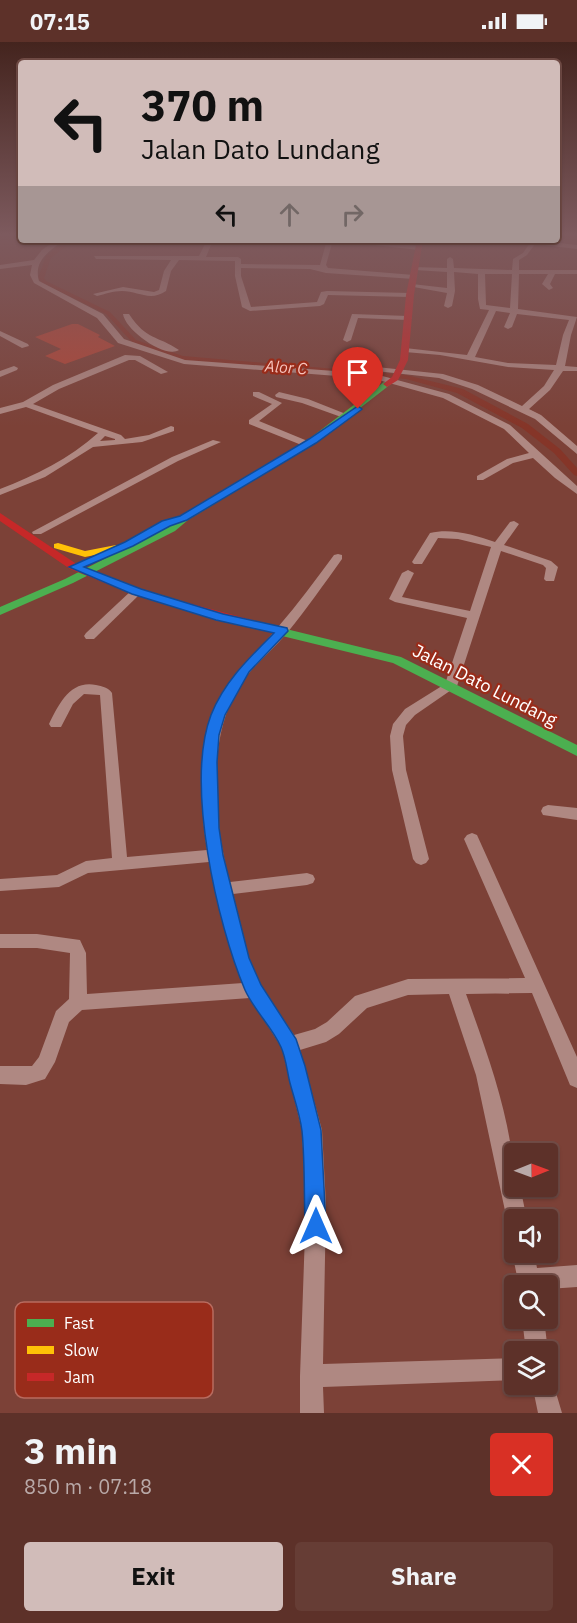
<!DOCTYPE html>
<html lang="en">
<head>
<meta charset="utf-8">
<style>
	:root { --surface:#5d3129; --page:#663d35; --text:#f1f3f6; --muted:#b9a9a8; --line:#724c46; --accent:#d1bcb9 }
	body { margin:0; font-family:"IBM Plex Sans",sans-serif; background:var(--page); color:var(--text); height:100vh; display:flex; flex-direction:column; font-size:22px; white-space:nowrap }
	* { box-sizing:border-box; margin:0 }
	p { font-size:20px; color:var(--muted) }
	.icon { flex:none; width:33px; height:33px; fill:none; stroke:currentColor; stroke-width:2; stroke-linecap:round; stroke-linejoin:round }
	.map { position:relative; height:1371px; overflow:hidden }
	.drawer { display:flex; flex-direction:column; background:var(--surface); flex:1 }
	.drawer>* { flex:none }
	.hud { position:absolute; left:18px; top:18px; width:542px; height:183px; border-radius:6px; box-shadow:0 2px 4px #0004,0 0 0 2px var(--line); background:#d1bcb9; color:#111; overflow:hidden }
	.needle { width:39px; rotate:89deg }
	.controls { position:absolute; left:504px; top:1101px; display:grid; gap:12px }
	.controls a { display:grid; place-items:center; width:54px; height:54px; border-radius:6px; background:var(--surface); box-shadow:0 2px 4px #0004,0 0 0 2px var(--line); font-size:30px }
	.pin { position:absolute; display:grid; place-items:center; width:51px; height:51px; color:#fff; margin:-62px -26px; border-radius:50% 50% 50% 0; rotate:-45deg; box-shadow:0 0 6px #0007 }
	.pin .icon { rotate:45deg }
	.me { position:absolute; width:66px; margin:-33px; rotate:0deg; stroke-linejoin:round; filter:drop-shadow(0 0 4px #0008) }
	.turn { display:flex; align-items:center; gap:21px; height:126px; padding:0 24px; font-size:27px }
	.turn .icon { width:78px; height:78px; stroke-width:2.5 }
	.turn b { display:block; font-size:42px; line-height:51px }
	.lanes { display:flex; align-items:center; height:57px; padding:0 24px; background:#0003; justify-content:center; gap:30px; direction:ltr }
	.lanes .off { opacity:.35 }
	.round { display:grid; place-items:center; flex:none; width:63px; height:63px; border-radius:6px; background:var(--page) }
	.headline { display:flex; align-items:center; justify-content:space-between; height:102px; padding:0 24px }
	h1 { font-size:36px; font-weight:700; line-height:45px }
	.cta { display:flex; gap:12px; margin-top:auto; padding:12px 24px }
	.cta a { flex:1; height:69px; border-radius:6px; background:var(--accent); color:#111; font-size:24px; font-weight:700; line-height:69px; text-align:center }
	.cta a+a { background:var(--page); color:var(--text) }
	.status { display:flex; justify-content:space-between; align-items:center; height:42px; padding:0 30px; background:var(--surface); direction:ltr }
	.status svg { height:16px; fill:currentColor }
	.map>svg:first-child { display:block }
	.green { fill:#b14535 }
	.lines { fill:none; stroke-linecap:round; stroke-linejoin:round }
	.canal { fill:#853528; fill-rule:evenodd }
	.street { fill:#af8882; fill-rule:evenodd }
	.fast { fill:#4caf50; fill-rule:evenodd }
	.slow { fill:#ffc107; fill-rule:evenodd }
	.jam { fill:#c62828; fill-rule:evenodd }
	.route { fill:#1a73e8; stroke:#114b97; stroke-width:1.5 }
	.labels { text-anchor:middle; dominant-baseline:central; stroke-width:4.5; stroke-linejoin:round; paint-order:stroke }
	.far-water-label { font-size:16px; font-style:italic; fill:#f7c3bc; stroke:#992c1a }
	.street-label { font-size:18px; fill:#fff; stroke:#992c1a }
	.key { fill:#992c1a; stroke:#b86b5f; stroke-width:1.5 }
	.key-label { font-size:16px; fill:#fff }
</style>
</head>
<body>
<div class="status"><b>07:15</b><svg viewBox="0 0 49 12"><path d="M0 12V9h3v3zM5 12V6h3v6zM10 12V3h3v9zM15 12V0h3v12zM26 1h20v11H26zM47 4h2v5h-2z"/></svg></div>
<div class="map">
<svg width="577" height="1371" viewBox="0 0 577 1371">
	<rect width="100%" height="100%" fill="#7c4137"/>
	<polygon class="green" points="72,282 78,282 100,293 98,295 115,304 65,322 45,314 61,307 35,295"/>
	<g class="lines">
		<polygon class="canal" points="67,198 74,198 51,216 44,236 46,239 110,270 136,298 183,314 406,333 463,347 528,382 560,407 577,426 577,434 574,433 554,411 522,386 457,351 406,337 179,318 132,300 106,272 42,241 38,236 46,214"/>
		<g class="street">
			<path d="M56,198H64C50,209 33,218 39,239L103,272L124,297L185,318L375,332L449,352L510,383L577,444V452L555,436L533,416L513,421L483,438H477V434L507,417L529,411L504,387L443,356L375,337L184,322L118,301L97,276L34,241L30,233L32,223L0,227V223L34,218L42,208Z"/>
			<path d="M207,198H213L206,215H238L241,217V222L320,223L327,198H333L326,223L328,226L414,233L417,235L414,237L326,231L310,227L241,226V234L251,265L317,260L321,250L327,249L410,251L414,253L410,255L328,253L324,262L320,264L250,269L242,265L235,234V219L179,218L171,229L166,249C150,260 138,249 122,249C113,249 105,252 97,254L93,252L123,245L154,250L159,248L164,229L171,218L96,217L94,214H199Z"/>
			<polygon points="358,198 419,204 422,206 419,208 356,201"/>
			<path d="M532,198L577,203V207L535,202L527,213L519,218V228H577V232H555L550,242L553,246L549,248L542,242L548,232H519L518,267L577,275L571,293L565,324L577,325V329H563L550,348L529,367L541,373L577,404V412L535,377L472,347L439,336L367,328L363,326L367,324L443,332L478,343L522,364L544,344L554,328L508,325L440,313L405,310L401,308L405,306L467,313L489,268L480,267L478,257V232L454,230L455,249L452,264L448,266L444,264L447,251L408,244L412,242L447,246V230L415,228L413,225L447,226V217L450,215L453,217L454,226L512,228L513,217L523,211ZM485,232H512L510,266L486,263ZM496,269L510,271L504,285L508,287L512,285L517,272L569,278L563,293L556,323L508,321L475,315Z"/>
			<path d="M123,272H129C147,299 157,293 179,308C165,317 125,288 123,272Z"/>
			<polygon points="352,272 408,274 412,276 408,278 358,276 351,298 347,300 343,298"/>
			<polygon points="0,289 28,302 29,304 22,306 0,294"/>
			<path d="M125,313L140,314L168,330L161,332L135,318H129L59,347L33,362L121,393L125,397L149,393L171,384L174,385V389L142,400L93,405L45,435L0,453V447C36,433 69,417 98,391L26,365L0,372V366L23,360L53,343ZM105,394L115,397V398L100,399Z"/>
			<polygon points="14,324 18,326 17,328 0,335 0,329"/>
			<polygon points="253,350 259,350 282,361 259,379 310,400 310,404 304,404 249,382 249,378 272,362 253,354"/>
			<polygon points="279,350 308,357 351,374 344,376 302,361 276,355 275,353"/>
			<polygon points="213,398 221,400 178,419 41,492 33,492 32,490 172,415"/>
			<path d="M514,479L519,482L504,503L551,519L558,525L554,539H546L544,537L546,526L543,523L501,509L457,644L415,673L406,683L403,694L406,728L429,817L426,821L421,823L416,821L413,817L392,728L390,694L393,682L405,667L445,642L467,576L395,560L389,557L402,531L408,528L414,531L402,555L470,569L491,505L458,497L438,496L422,522H414L412,520L430,491C452,486 474,493 495,500L510,480Z"/>
			<path d="M338,512L342,513V517C324,542 306,568 287,591C271,610 251,625 238,646C206,700 214,781 230,840L307,831L313,833L315,837L313,841L307,843L233,852L249,916L261,944L294,993L315,987L327,980L355,954L408,937L525,936L464,797L467,793L472,791L477,793L577,1015V1046L570,1043L532,951L466,952C487,1011 514,1082 514,1144H520L527,1178H514V1187L510,1185L507,1178L476,1033L449,952L408,953L367,966L339,992L326,1000L300,1008L322,1088L326,1163L323,1322L514,1316V1338L323,1345L324,1371H300V1334L306,1163L302,1088L282,1006L250,956L82,968L69,980L55,1020L45,1037L26,1043L0,1042V1024H32L39,1015L56,969L69,957L70,911L37,906H0V892H37L80,898L86,911L87,952L243,941L233,916L209,820L88,831L59,845L0,849V837L57,833L86,819L112,816L100,653L84,652L73,662L61,685H51L49,682C59,662 70,638 96,643C102,644 109,646 112,651L127,815L207,808C201,769 197,708 212,672C228,633 253,616 278,585C298,562 316,537 334,513Z"/>
			<polygon points="136,547 142,550 140,552 94,597 86,597 84,594 86,591 132,548"/>
			<polygon points="548,763 577,766 577,778 543,773 541,769 543,765"/>
			<polygon points="514,1205 514,1210 534,1210 537,1226 577,1223 577,1245 548,1247 548,1244 519,1244 512,1210"/>
			<polygon points="522,1276 544,1276 548,1310 548,1312 548,1310 526,1310"/>
			<polygon points="548,1332 551,1334 562,1371 538,1371 532,1342 548,1342"/>
		</g>
		<g class="fast">
			<polygon points="384,340 391,342 315,401 188,478 175,489 73,541 0,573 0,565 65,537 167,485 180,474 309,397"/>
			<polygon points="282,586 401,615 577,703 577,714 393,621 278,593 276,590"/>
		</g>
		<polygon class="slow" points="58,501 85,509 116,503 121,506 120,508 85,515 54,506 54,502"/>
		<g class="jam">
			<polygon points="417,198 423,198 414,253 408,318 398,338 387,345 383,342 392,335 400,318 406,253"/>
			<polygon points="0,471 78,523 140,548 286,587 288,590 282,594 132,552 70,527 0,479"/>
		</g>
	</g>
	<linearGradient id="sky" x2="0" y2="1"><stop stop-color="#44241e"/><stop offset="0.5" stop-color="#7d5a5e"/><stop offset="1" stop-color="#7d5a5e" stop-opacity="0"/></linearGradient>
	<rect width="577" height="385" fill="url(#sky)"/>
	<path class="route" d="M358,364L362,367L361,368L316,401L187,478L170,484L133,504L84,525L141,547L223,572L287,586L288,589L249,630L225,673L219,693L217,720L219,786L223,813L249,916L261,943L296,997L305,1024L321,1088L326,1184L323,1192L316,1195L308,1192L305,1184C304,1153 305,1120 302,1089C300,1073 294,1056 290,1041C287,1029 286,1016 281,1005C272,985 254,968 245,948C217,882 185,741 211,673C224,640 249,616 274,591L216,578L132,552L69,525L125,500L162,479L180,474L309,397Z"/>
	<g class="labels">
		<g class="far-water-label">
			<text transform="translate(286 325) rotate(4)">Alor C</text>
		</g>
		<g class="street-label">
			<text transform="translate(485 643) rotate(27)">Jalan Dato Lundang</text>
		</g>
	</g>
	<rect x="15" y="1260" width="198" height="96" rx="9" class="key"/>
	<rect x="27" y="1277" width="27" height="8" fill="#4caf50"/>
	<rect x="27" y="1304" width="27" height="8" fill="#ffc107"/>
	<rect x="27" y="1331" width="27" height="8" fill="#c62828"/>
	<g class="key-label">
		<text x="64" y="1287">Fast</text>
		<text x="64" y="1314">Slow</text>
		<text x="64" y="1341">Jam</text>
	</g>
</svg>
<div class="controls">
<a><svg class="needle" viewBox="-14 -14 28 28"><path d="M0-13l5 13h-10z" fill="#e53935"/><path d="M0 13l5-13h-10z" fill="#b9a9a8"/></svg></a>
<a><svg class="icon" aria-label="sound" viewBox="0 0 24 24"><path d="M4 9h4l5-4v14l-5-4H4zM17 9q2 3 0 6"/></svg></a>
<a><svg class="icon" aria-label="search" viewBox="0 0 24 24"><circle cx="10" cy="10" r="6"/><path d="M15 15l6 6"/></svg></a>
<a><svg class="icon" aria-label="layers" viewBox="0 0 24 24"><path d="M12 4l9 5-9 5-9-5zM3 14l9 5 9-5"/></svg></a>
</div>
<div class="pin" style="left:358px;top:367px;background:#d93025"><svg class="icon" aria-label="arrive" viewBox="0 0 24 24"><path d="M6 21V4h12l-3 4 3 4H6"/></svg></div>
<svg class="me" style="left:316px;top:1184px" viewBox="-20 -20 40 40"><path d="M0-17L14 15 0 8-14 15z" fill="#1a73e8" stroke="#fff" stroke-width="4"/></svg>
<div class="hud">
<div class="turn"><svg class="icon" aria-label="left" viewBox="0 0 24 24"><path d="M17 20v-9H6M10 6l-5 5 5 5"/></svg><div><b>370 m</b>Jalan Dato Lundang</div></div>
<div class="lanes"><svg class="icon" aria-label="left" viewBox="0 0 24 24"><path d="M17 20v-9H6M10 6l-5 5 5 5"/></svg><svg class="icon off" aria-label="ahead" viewBox="0 0 24 24"><path d="M12 20V5M6 11l6-6 6 6"/></svg><svg class="icon off" aria-label="right" viewBox="0 0 24 24"><path d="M7 20v-9h11M14 6l5 5-5 5"/></svg></div>
</div>
</div>
<section class="drawer">
<div class="headline"><div><h1>3 min</h1><p>850 m · 07:18</p></div><a class="round" style="background:#d93025;color:#fff"><svg class="icon" aria-label="close" viewBox="0 0 24 24"><path d="M6 6l12 12M18 6L6 18"/></svg></a></div>
<div class="cta"><a>Exit</a><a>Share</a></div>
</section>
</body>
</html>
